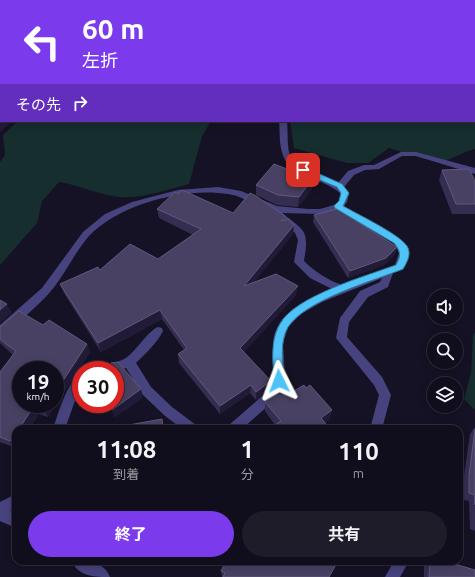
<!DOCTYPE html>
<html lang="ja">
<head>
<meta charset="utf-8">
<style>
	:root { --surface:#100e1c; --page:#1e1c29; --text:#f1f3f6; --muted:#9c9ca3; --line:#302e3b; --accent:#7c3aed }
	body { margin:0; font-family:Ubuntu,"Noto Sans JP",sans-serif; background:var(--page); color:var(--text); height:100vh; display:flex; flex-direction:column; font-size:15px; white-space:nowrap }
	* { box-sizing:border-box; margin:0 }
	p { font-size:13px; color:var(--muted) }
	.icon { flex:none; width:22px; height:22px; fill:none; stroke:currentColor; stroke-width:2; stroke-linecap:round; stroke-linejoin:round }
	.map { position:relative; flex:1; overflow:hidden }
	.panel { position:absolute; left:12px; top:425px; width:451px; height:140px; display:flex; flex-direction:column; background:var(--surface); border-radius:12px; box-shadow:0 2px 10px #0003,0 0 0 1px var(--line) }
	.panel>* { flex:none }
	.guide { position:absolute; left:0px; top:0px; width:475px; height:122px; box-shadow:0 2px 10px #0003,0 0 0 1px var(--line); background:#7c3aed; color:#fff; overflow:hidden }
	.tools { position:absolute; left:427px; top:289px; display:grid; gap:8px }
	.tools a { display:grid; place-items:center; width:36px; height:36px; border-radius:50%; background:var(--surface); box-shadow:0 2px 10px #0003,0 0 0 1px var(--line); font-size:20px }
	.speed { position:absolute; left:12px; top:361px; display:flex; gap:8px; font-size:20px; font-weight:700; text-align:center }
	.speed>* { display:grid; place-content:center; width:52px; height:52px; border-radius:50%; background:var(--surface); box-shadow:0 2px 10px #0003,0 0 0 1px var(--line); line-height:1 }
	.speed small { font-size:10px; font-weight:400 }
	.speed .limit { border:6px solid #d22; background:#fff; color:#111 }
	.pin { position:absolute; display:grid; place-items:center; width:34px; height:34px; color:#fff; margin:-17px; border-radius:8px; box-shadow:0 2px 6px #0006 }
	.me { position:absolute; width:44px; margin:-22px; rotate:357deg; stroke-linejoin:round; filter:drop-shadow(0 0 3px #0008) }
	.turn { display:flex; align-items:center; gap:14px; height:84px; padding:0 16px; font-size:18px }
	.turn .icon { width:52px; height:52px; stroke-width:2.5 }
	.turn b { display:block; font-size:28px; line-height:34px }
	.then { display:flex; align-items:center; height:38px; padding:0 16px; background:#0003; gap:8px; font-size:15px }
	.eta { display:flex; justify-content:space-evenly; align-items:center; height:68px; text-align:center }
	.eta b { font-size:24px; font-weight:700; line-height:28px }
	.primary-button { display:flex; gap:8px; margin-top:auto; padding:8px 16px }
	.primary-button a { flex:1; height:46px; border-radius:24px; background:var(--accent); color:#fff; font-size:16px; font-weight:700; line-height:46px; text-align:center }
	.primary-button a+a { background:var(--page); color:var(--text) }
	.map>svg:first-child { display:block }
	.green { fill:#162e2e }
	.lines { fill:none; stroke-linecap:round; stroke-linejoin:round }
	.street { fill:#47437e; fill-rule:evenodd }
	.wall { fill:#362e51 }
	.shaded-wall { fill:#211b38 }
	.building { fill:#484163; stroke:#60597b }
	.route { fill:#4fc3f7; stroke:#337fa1 }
</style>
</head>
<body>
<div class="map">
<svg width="475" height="577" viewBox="0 0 475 577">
	<rect width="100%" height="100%" fill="#161225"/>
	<g class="green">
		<path d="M286,0H475V149C462,152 453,160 440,161C430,162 400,151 389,148L368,163H347L294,148L290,121H474V1Z"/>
		<path d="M18,121H211L202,136L189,184C165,190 137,201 113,196C95,193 78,185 59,182L42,201L37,223L0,265V162L5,155L3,135Z"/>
		<polygon points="475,332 475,410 464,399 471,373 473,335"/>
	</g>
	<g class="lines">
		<g class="street">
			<polygon points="100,0 108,0 109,1 101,1"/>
			<rect x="0" y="21" width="1" height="4"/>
			<rect x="0" y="62" width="1" height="4"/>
			<path d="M279,121H287C288,131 287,142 289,152C294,172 323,173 338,183L348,171L364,165H374L401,152H416L475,168V174L416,156H402L379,169L365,170L354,175L344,187L349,193L347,202L344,206L400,239C410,249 409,257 402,270L393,273L388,287L368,297L349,322L347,337L382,377L391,395L382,429H370L379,395L374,385L336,338L340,318L360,291L380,282L382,278L322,302L301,314L288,327L283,344L286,391L284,395L269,405L242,429H227L229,425L261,397L274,389C274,374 272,359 273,345C274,313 306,300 332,289L310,278L294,262L298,240L295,233L271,213L270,210C255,206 243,196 228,194C185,187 119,204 89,236C76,251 67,270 55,286C40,305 22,319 4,334L0,335V325L42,288L83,232L105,214L132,202L178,190L218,187L241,191L277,206L308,209H320L334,205L339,201L341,194C324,177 287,178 282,152C279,142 280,131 279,121ZM338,210L394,243L399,253L395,265L342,285C328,280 315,272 304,261C309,230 306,232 282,213L320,214Z"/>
			<path d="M158,327L162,328L163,331C157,343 146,353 136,363L151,387L172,407L196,425L198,429H182L164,415L143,395L126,368L115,371V370H99L101,367C109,364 119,362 126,358C136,351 149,330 158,327Z"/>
			<path d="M81,375V389L77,395L65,429H53C58,415 67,380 81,375Z"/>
			<polygon points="16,494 16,508 10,511 16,514 16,528 0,521 0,502"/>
			<path d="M72,561C86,561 104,561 110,577C96,577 78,577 72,561Z"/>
			<polygon points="394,561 409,561 400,577 385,577"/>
		</g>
	</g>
	<g class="wall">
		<polygon points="442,170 475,181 475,214 452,214 439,180"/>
		<polygon points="313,179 312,189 298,207 277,205 256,195 256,185"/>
		<polygon points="178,194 233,213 285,216 284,220 293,234 254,282 296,295 244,352 270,390 256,400 250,393 220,414 179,363 178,354 184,350 162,319 101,352 64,293 60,284 100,270 158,259 193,235 159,218 157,209"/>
		<polygon points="344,213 397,247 395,254 384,265 348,278 313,222 314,215"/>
		<polygon points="43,325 87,344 90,352 48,417 39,414 29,429 16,429 16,448 0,442 0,372 13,355 0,343 0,327"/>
		<polygon points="286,396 330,419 325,423 275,425 265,411 265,402"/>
		<polygon points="475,427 475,531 470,529 469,501 464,500 463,482 470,434"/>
		<polygon points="426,561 444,561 475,577 424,577 424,563"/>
		<polygon points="221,571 329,577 222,577"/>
	</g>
	<g class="shaded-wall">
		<polygon points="1,86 1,95 0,96 0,87"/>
		<polygon points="1,118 1,121 13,121 0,132 0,119"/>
		<polygon points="313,179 312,189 298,207 299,197"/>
		<polygon points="294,225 293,234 244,295 244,286"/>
		<polygon points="397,247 395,254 384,265 348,278 350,271"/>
		<polygon points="298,286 296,295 240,357 240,348"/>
		<polygon points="7,304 12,313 0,323 0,310"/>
		<polygon points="160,310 162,319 101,352 98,343"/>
		<polygon points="87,344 90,352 48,417 44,410 48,404 55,404 55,393"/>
		<polygon points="271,381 270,390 256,400 256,392"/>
		<polygon points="251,385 250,393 220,414 220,406"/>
		<polygon points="141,389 143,398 114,418 112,410"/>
		<polygon points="34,406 39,414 29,429 19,429"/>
		<polygon points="332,410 330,419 319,427 321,418"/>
		<polygon points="16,433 16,448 10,441"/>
	</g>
	<g class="building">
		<polygon points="0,70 1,70 1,86 0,87"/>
		<polygon points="1,94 1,118 0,119 0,95"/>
		<polygon points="274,164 313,179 299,197 278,195 256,185"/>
		<polygon points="469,169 475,181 475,204 456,204 442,170"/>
		<polygon points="182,190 233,213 250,193 256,196 285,216 281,221 288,219 294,225 244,286 276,274 298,286 240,348 271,381 256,392 251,385 220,406 178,354 187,348 160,310 98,343 60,284 98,267 100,270 130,244 158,259 201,229 157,209 175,192 178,194"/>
		<polygon points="341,208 344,213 397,247 386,258 350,271 314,215"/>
		<polygon points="0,300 7,304 0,310"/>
		<polygon points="19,311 43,325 49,320 87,344 55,393 55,370 21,370 21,404 48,404 44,410 34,406 19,429 16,429 16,433 10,441 0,437 0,372 16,351 6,344 0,339 0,327"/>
		<polygon points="118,362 141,389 112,410 111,404 115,404 115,370 111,370 111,363"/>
		<polygon points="304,385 306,388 310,385 332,410 321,418 330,429 269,429 281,421 265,402 281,391 286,396"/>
		<polygon points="162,419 163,429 112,429 112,428"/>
		<polygon points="475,429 475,505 475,495 469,493 469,476"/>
		<polygon points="226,561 338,561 329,577 223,577 225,573 221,571"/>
		<polygon points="430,561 444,561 475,570 475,577 429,577"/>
	</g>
	<path class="route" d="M300,168H306L342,184L349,193L343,206C357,214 399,234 407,246C412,254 407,262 403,269C373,281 305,300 288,327C279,342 283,364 284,381L283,384H275L274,381C273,362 270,341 280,324C295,296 366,276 396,265C401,256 401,251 394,243L335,208L334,206L339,201L341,193L337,187L300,172Z"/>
</svg>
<div class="tools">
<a><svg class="icon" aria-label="sound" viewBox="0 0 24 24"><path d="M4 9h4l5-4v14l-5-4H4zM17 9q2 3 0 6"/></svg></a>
<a><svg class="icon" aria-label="search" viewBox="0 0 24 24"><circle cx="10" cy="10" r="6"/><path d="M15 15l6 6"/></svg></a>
<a><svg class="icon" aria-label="layers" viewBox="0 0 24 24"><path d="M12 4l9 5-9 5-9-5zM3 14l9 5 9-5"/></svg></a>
</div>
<div class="speed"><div>19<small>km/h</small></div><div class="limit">30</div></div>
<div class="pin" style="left:303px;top:170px;background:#d93025"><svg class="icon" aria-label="arrive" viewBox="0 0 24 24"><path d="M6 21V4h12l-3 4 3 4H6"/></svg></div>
<svg class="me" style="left:279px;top:381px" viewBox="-20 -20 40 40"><path d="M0-17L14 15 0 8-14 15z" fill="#4fc3f7" stroke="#fff" stroke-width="4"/></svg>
<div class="guide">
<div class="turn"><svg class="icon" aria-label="left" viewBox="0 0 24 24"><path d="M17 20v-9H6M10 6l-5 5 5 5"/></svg><div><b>60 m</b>左折</div></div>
<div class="then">その先<svg class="icon" aria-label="right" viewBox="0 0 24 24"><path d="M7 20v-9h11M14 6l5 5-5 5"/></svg></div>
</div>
<section class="panel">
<div class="eta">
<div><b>11:08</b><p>到着</p></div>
<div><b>1</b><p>分</p></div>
<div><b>110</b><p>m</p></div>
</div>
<div class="primary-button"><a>終了</a><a>共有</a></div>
</section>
</div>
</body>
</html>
